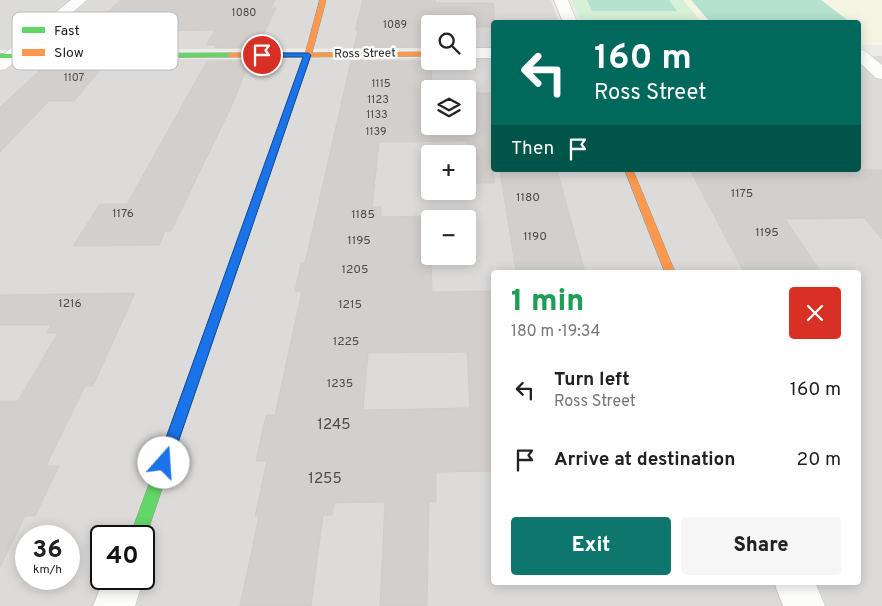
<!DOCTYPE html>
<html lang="en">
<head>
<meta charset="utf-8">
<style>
	:root { --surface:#fff; --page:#f6f6f6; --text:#222; --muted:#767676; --accent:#0f766e }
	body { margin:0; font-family:Overpass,sans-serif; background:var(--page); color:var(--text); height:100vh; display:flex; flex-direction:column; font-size:19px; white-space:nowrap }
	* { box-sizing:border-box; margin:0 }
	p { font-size:16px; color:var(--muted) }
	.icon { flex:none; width:28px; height:28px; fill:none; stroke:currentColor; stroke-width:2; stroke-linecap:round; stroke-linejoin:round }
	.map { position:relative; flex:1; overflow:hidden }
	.sheet { position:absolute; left:491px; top:270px; width:370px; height:315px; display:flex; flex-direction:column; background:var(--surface); border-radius:5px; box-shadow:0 2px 12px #0003 }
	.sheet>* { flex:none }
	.hud { position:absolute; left:491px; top:20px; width:370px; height:152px; border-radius:5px; box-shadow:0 2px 12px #0003; background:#00695c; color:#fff; overflow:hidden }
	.fabs { position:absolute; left:421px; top:15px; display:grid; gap:10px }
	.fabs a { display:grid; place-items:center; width:55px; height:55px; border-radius:5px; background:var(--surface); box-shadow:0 2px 12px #0003; font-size:25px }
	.speed { position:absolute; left:15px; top:525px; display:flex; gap:10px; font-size:25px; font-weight:700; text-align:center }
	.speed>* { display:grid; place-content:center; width:65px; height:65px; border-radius:50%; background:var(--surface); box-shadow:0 2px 12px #0003; line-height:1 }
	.speed small { font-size:12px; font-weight:400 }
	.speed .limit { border:2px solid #111; border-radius:8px; background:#fff; color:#111 }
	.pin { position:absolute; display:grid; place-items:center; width:42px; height:42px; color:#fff; margin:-21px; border:2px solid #fff; border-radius:50%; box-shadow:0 1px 5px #0007 }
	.me { position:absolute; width:55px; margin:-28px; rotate:19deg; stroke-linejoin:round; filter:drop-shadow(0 0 4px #0008) }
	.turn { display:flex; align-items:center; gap:18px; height:105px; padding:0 20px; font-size:22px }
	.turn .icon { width:65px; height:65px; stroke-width:2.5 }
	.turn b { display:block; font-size:35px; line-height:42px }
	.then { display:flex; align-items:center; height:48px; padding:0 20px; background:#0003; gap:10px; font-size:19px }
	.round { display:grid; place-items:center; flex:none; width:52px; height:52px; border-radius:5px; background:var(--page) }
	.headline { display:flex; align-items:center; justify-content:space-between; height:85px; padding:0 20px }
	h1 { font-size:30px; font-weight:800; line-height:38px; color:#1e9e55 }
	.primary-button { display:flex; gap:10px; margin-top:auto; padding:10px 20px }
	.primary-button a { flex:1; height:58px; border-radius:5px; background:var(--accent); color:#fff; font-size:20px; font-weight:800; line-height:58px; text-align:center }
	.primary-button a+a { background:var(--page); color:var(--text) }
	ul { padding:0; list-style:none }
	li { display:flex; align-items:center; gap:15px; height:70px; padding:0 20px }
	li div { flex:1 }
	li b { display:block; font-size:19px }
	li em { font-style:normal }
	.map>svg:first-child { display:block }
	.residential { fill:#dcdbd9; fill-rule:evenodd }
	.education { fill:#f5f5e3 }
	.park { fill:#d7f1d8 }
	.pitch { fill:#b5e1d0 }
	.building { fill:#d2cfcc; stroke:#d0cdc9; fill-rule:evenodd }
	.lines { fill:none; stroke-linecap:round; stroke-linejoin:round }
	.street-casing { stroke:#c4c3c2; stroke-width:1 }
	.fast-casing { stroke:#939580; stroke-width:1 }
	.slow-casing { stroke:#939580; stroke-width:1 }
	.street { fill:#fcfcfb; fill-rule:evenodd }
	.fast { fill:#63d668; fill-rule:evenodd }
	.slow { fill:#ff974d; fill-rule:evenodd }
	.route { fill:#1a73e8; stroke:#114b97 }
	.labels { text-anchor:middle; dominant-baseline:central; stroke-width:5; stroke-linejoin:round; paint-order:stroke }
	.far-number-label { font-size:11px; fill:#4c4b4a }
	.far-street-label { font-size:12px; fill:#1f1f1f; stroke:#fff }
	.number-label { font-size:12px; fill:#4c4b4a }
	.near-number-label { font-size:15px; fill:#4c4b4a }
	.key { fill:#fff; stroke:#bcbcbc; stroke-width:1 }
	.key-label { font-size:14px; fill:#1f1f1f }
</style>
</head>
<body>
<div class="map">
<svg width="882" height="606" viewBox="0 0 882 606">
	<rect width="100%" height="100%" fill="#edebe7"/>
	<g class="residential">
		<polygon points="0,0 551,0 559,22 494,22 494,48 468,48 468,24 430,24 430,48 0,50"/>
		<path d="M859,56H882V606H0V60L430,58V61H468V58H494V170H859ZM430,89H468V126H430ZM430,154H468V191H430ZM430,219H468V256H430ZM494,272H859V582H494ZM26,536H69V579H26ZM101,536H144V579H101Z"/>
	</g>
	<polygon class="education" points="683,0 882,0 882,45 859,45 859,22 701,22"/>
	<polygon class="park" points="572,0 683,0 701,22 581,22"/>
	<g class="pitch">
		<polygon points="587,0 669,0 677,11 592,11"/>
		<polygon points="691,0 821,0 850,22 710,22"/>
	</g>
	<g class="building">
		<polygon points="121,0 275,0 271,8 276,8 257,48 215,48 217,45 206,45 215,30 135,31 119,49 62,49 79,33 93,22 96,22"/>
		<polygon points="363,0 435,0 435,3 494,3 494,27 468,27 468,24 430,24 430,47 354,48 358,30 355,30"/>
		<polygon points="207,61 250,61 231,107 171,231 165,231 159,245 73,246 100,204 127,204"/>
		<path d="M351,61H432L430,126H468V93H494V183H468V141L379,142L372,207H381V217L430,216L432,292L494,291V471L436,472V502H429L427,606H380L385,502L334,503L332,515H323L311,606H240L259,516H255L267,461H256L266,415H275L302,291H295L301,263H305ZM467,352L470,408L363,410L368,353Z"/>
		<polygon points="107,62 74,101 49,101 0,152 0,107 48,63"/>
		<polygon points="500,170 557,170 585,272 516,272"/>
		<polygon points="690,170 882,170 882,239 864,218 785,219 821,272 744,272"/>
		<polygon points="135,293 93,386 85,386 46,466 59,466 35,516 25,516 0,567 0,401 18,401 58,333 46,333 51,325 0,325 0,295"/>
	</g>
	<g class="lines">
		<g class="street-casing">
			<g id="street">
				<polygon points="71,0 87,0 6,69 0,70 0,57"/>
				<polygon points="554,0 568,0 577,22 563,22"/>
				<rect x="468" y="48" width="26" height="10"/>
				<polygon points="859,49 865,51 882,65 882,79 876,78 859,62"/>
				<polygon points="104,579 144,578 135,606 93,606"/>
				<polygon points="774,582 815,582 825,606 783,606"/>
			</g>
		</g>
		<g class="fast-casing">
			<g id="fast">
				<polygon points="0,54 230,53 233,55 230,57 0,58"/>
				<polygon points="226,283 231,287 146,536 144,541 144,536 130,536 221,287"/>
			</g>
		</g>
		<g class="slow-casing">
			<g id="slow">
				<polygon points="320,0 326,0 312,53 430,52 430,56 310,57 231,287 230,290 222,290 221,287 304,57 230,57 227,55 230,53 305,53"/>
				<polygon points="625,170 633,170 675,272 665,272"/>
			</g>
		</g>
		<use href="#street" class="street"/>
		<use href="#fast" class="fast"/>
		<use href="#slow" class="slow"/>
	</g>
	<polygon class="route" points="262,53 308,53 311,55 171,463 169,468 164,470 159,468 157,463 303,57 260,57 259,55"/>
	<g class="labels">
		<g class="far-number-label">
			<text x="244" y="13">1080</text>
			<text x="395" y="25">1089</text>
			<text x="74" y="78">1107</text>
			<text x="381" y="84">1115</text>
			<text x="378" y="100">1123</text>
			<text x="377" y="115">1133</text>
			<text x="376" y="132">1139</text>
		</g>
		<g class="far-street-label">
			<text transform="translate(365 54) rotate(-1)">Ross Street</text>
		</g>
		<g class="number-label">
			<text x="742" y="194">1175</text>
			<text x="528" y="198">1180</text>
			<text x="123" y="214">1176</text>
			<text x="363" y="215">1185</text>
			<text x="767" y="233">1195</text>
			<text x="535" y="237">1190</text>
			<text x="359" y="241">1195</text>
			<text x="355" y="270">1205</text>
			<text x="70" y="304">1216</text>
			<text x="350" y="305">1215</text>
			<text x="346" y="342">1225</text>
			<text x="340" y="384">1235</text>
		</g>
		<g class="near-number-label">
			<text x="334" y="425">1245</text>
			<text x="325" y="479">1255</text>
		</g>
	</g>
	<rect x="12" y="12" width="166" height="58" rx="8" class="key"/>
	<rect x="22" y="27" width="23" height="6" fill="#63d668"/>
	<rect x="22" y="49" width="23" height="7" fill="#ff974d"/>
	<g class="key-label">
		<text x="54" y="35">Fast</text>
		<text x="54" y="57">Slow</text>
	</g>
</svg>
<div class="fabs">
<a><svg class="icon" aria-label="search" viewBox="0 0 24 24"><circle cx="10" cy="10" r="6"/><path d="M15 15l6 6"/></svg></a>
<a><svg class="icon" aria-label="layers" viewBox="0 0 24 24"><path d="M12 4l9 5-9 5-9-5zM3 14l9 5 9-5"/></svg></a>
<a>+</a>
<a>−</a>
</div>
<div class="speed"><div>36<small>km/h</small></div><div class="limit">40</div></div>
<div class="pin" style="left:262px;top:55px;background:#d93025"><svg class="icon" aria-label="arrive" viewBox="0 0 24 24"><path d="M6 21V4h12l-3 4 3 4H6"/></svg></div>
<svg class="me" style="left:164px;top:463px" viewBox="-20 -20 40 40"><circle r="19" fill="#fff"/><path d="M0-13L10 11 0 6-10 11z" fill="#1a73e8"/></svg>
<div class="hud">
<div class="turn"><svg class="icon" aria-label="left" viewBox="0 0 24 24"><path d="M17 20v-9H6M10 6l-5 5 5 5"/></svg><div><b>160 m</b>Ross Street</div></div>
<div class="then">Then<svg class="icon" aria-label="arrive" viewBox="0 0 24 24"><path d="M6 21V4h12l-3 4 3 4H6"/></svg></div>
</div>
<section class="sheet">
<div class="headline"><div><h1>1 min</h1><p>180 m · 19:34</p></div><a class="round" style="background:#d93025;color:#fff"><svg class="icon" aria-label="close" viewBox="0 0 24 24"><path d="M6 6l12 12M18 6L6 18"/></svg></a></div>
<ul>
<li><svg class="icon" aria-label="left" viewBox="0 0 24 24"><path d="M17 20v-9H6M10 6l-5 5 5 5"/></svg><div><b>Turn left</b><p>Ross Street</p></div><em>160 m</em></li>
<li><svg class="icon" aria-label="arrive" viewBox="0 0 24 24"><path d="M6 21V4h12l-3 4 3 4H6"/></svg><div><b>Arrive at destination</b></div><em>20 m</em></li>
</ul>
<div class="primary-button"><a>Exit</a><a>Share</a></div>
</section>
</div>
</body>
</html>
